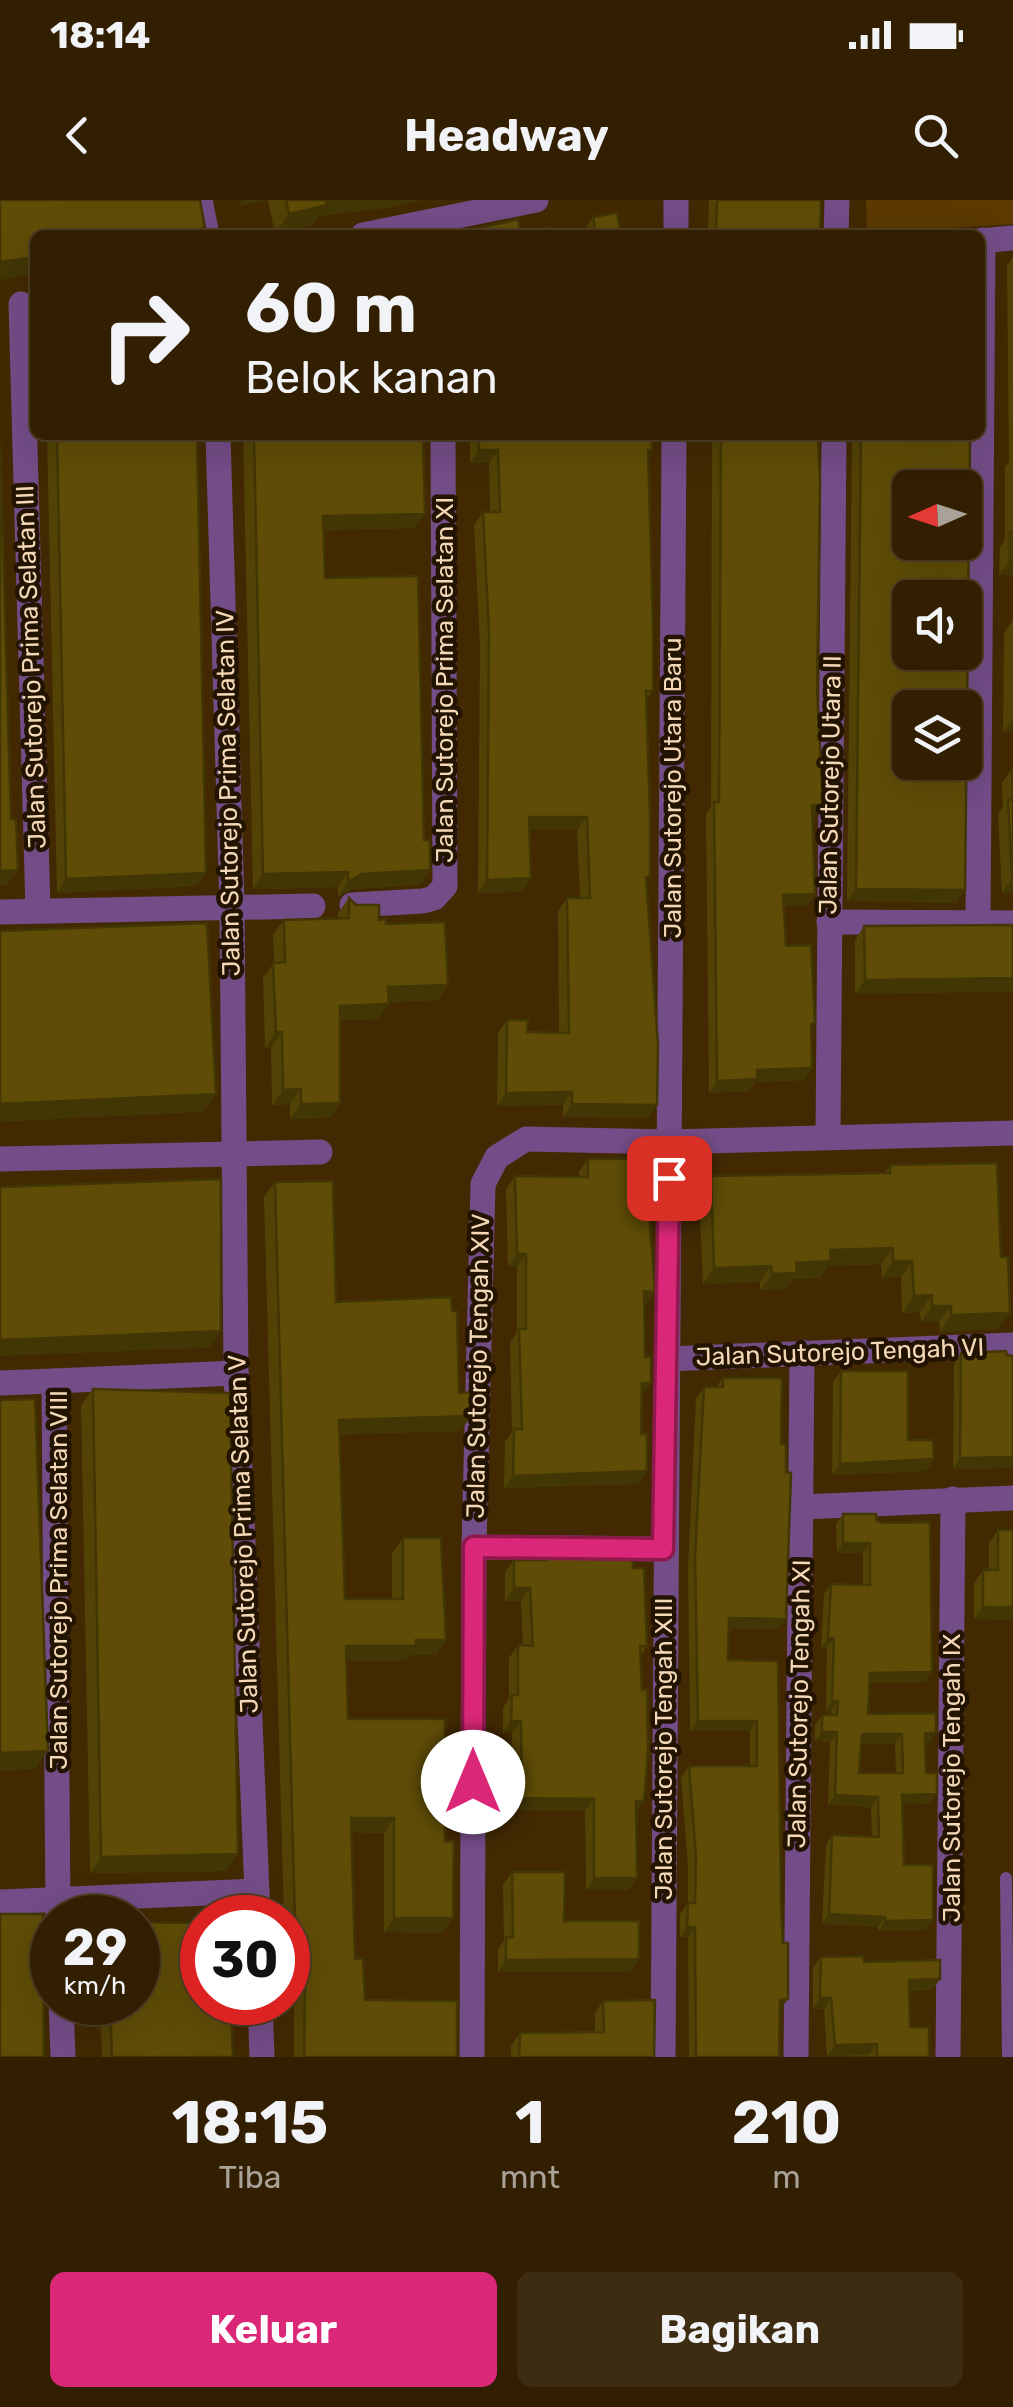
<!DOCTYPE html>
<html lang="id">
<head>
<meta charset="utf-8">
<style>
	:root { --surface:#321f02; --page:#3d2c11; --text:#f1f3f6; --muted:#a8a299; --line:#4d3d24; --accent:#db2777 }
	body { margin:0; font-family:Rubik,sans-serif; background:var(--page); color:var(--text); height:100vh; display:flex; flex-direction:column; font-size:38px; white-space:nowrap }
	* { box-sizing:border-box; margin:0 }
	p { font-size:32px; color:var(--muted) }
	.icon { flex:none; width:55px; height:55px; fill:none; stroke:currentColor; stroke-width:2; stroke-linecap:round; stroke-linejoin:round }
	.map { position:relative; height:1857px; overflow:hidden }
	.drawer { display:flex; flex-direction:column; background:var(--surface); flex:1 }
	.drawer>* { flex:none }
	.guide { position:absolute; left:30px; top:30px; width:955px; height:210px; border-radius:15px; box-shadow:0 10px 40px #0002,0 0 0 2px var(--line); background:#321f02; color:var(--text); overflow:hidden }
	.needle { width:65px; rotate:267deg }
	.fabs { position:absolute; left:892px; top:270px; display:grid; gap:20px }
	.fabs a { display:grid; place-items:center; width:90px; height:90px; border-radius:15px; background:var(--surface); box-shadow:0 10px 40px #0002,0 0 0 2px var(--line); font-size:50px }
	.speed { position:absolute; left:30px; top:1695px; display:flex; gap:20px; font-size:50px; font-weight:700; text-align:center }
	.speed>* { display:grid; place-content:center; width:130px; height:130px; border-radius:50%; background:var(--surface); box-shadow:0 10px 40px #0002,0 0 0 2px var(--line); line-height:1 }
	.speed small { font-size:25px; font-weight:400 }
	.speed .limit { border:15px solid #d22; background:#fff; color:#111 }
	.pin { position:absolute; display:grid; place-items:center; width:85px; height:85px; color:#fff; margin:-42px; border-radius:20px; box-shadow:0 5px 15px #0006 }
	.me { position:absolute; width:110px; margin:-55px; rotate:0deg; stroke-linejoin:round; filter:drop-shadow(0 0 8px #0008) }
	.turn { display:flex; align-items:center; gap:35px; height:210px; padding:0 50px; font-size:45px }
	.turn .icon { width:130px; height:130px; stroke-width:2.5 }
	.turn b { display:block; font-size:70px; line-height:85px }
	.eta { display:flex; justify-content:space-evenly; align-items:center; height:170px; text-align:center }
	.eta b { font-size:60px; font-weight:700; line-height:70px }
	.button { display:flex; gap:20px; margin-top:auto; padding:20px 50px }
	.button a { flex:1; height:115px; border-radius:15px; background:var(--accent); color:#fff; font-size:40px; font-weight:700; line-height:115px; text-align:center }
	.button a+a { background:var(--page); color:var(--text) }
	.status { display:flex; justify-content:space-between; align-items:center; height:70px; padding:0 50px; background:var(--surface); direction:ltr }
	.status svg { height:28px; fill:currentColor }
	header { display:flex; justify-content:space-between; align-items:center; height:130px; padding:0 50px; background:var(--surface); font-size:45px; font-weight:700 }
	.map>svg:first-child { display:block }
	.green { fill:#5b3900 }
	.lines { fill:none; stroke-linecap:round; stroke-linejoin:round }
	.lane { stroke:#734d87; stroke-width:12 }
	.street { stroke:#734d87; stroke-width:25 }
	.wall { fill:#524206; fill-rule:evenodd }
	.shaded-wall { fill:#423605 }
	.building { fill:#5f4d07; stroke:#423605; stroke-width:2.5; fill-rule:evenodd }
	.route-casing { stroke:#8e194d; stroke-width:25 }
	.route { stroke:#db2777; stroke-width:18 }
	.labels { text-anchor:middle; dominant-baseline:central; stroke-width:9; stroke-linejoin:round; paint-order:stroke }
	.street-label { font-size:25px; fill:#f3d8b7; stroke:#231301 }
</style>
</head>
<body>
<div class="status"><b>18:14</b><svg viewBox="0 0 49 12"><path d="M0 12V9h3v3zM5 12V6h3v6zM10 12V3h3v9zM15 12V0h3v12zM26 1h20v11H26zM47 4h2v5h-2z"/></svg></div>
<header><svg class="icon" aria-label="back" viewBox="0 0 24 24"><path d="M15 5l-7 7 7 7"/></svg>Headway<svg class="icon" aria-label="search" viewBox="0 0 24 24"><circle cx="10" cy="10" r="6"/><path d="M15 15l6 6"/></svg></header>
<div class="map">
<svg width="1013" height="1857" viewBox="0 0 1013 1857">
	<rect width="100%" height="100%" fill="#422902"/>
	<polygon class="green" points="866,0 1013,0 1013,24 867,33"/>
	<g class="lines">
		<polyline class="lane" points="1006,1678 1008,1857"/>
		<g class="street">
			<polyline points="200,0 207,35"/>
			<polyline points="363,35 536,0"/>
			<polyline points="676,35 676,0"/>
			<polyline points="836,35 837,0"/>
			<polyline points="980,41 1013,38"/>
			<polyline points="21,104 38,710"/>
			<polyline points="218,235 232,705 236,1173 258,1718"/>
			<polyline points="352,705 423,701 434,698 445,686 443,235"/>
			<polyline points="0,712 313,706"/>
			<polyline points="829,722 1013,723"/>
			<polyline points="978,723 983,40"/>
			<polyline points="828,934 834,235"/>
			<polyline points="0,959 320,952"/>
			<polyline points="667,1159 1013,1145"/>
			<polyline points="0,1183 54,1181"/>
			<polyline points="801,1307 1013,1298"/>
			<polyline points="474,1347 663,1349"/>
			<polyline points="0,1702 257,1691"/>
			<polyline points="58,1718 54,1181 236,1173"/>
			<polyline points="61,1802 63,1857"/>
			<polyline points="260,1802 262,1857"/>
			<polyline points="472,1857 474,1347 483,984 497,957 526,939 670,942 1013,933"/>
			<polyline points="663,1857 674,235"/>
			<polyline points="796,1857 802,1152"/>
			<polyline points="948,1857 953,1299"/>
		</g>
	</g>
	<g class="wall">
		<polygon points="268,0 420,0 393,7 319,16 313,25 275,34"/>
		<polygon points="709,0 821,0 820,35 708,35"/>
		<polygon points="593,17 621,35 585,35 584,30"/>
		<polygon points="1013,57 1013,375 999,375 1000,347 1005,339 1005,267 1009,262 1007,66"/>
		<polygon points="47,235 197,235 197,686 57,693"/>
		<polygon points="243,235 423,235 425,314 415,328 324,330 325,378 424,640 430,670 420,685 351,689 338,697 338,687 253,689"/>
		<polygon points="470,235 656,235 648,255 653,491 646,500 646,683 657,905 648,918 563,917 563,905 497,906 498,833 507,820 527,832 559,833 558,711 567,698 580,698 577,630 529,630 531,678 522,692 478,693 480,446 474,325 483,312 490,312 489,263 470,263"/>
		<polygon points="712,235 818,235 817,490 823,605 814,617 812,617 807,706 784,706 786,746 815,823 811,829 804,880 755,882 749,891 709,893 706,614 711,607"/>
		<polygon points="852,235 970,235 965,690 956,703 847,701"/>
		<polygon points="1013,420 1013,532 1003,532 1004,433"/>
		<polygon points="1012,569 1013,693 1002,693 998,614 1003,607 1002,583"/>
		<polygon points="349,698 386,724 448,785 438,800 389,802 378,819 340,820 340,903 330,918 290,919 290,904 272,905 271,847 265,848 263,778 274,763 273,735 284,720 338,719 338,713"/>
		<polygon points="1013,725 855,794 855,740 864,726"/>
		<polygon points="588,959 655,1092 646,1104 644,1104 645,1157 651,1183 642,1196 638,1284 504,1288 505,1242 512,1232 510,1142 517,1132 517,1067 508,1067 506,989 515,976 579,977 579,972"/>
		<polygon points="890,965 998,1129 940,1132 939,1122 921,1122 920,1112 902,1113 901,1077 882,1078 881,1064 828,1066 820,1078 793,1079 786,1089 760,1090 760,1082 703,1084 699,992 711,976 885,973"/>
		<polygon points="275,982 336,1102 459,1193 461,1231 340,1234 345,1399 392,1399 392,1353 403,1338 446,1440 436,1455 410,1455 405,1461 347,1461 348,1519 445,1641 453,1718 443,1733 384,1732 384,1633 352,1632 355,1759 365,1800 457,1857 294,1857 294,1803 290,1803 288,1785 288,1718 284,1718 264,997"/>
		<polygon points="961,1153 1013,1156 1013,1268 953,1269 954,1164"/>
		<polygon points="841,1171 908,1240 934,1259 926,1271 832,1275 833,1182"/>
		<polygon points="723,1178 779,1429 729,1429 728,1460 778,1461 781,1706 788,1799 779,1810 779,1857 689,1857 688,1737 680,1737 680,1714 688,1703 688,1667 681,1577 689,1566 750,1566 750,1531 690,1531 688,1366 696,1198 704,1187 716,1187"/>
		<polygon points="93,1189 226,1671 90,1673 81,1205"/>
		<path d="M843,1314L876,1320L932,1472L925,1482L870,1483L868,1514L929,1543H925L926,1573L930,1604H902L904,1665L933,1720L926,1730L879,1731L878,1727L822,1724L826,1645L832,1635L872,1637L871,1607L828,1605L830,1542L815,1541V1525L822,1515H831V1511H826L827,1448H821L824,1394L831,1384L863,1385V1353H837L836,1324ZM895,1543L896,1573H859L861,1544Z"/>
		<polygon points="998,1330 1013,1330 1013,1420 974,1419 974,1383 983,1370 989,1370 989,1343"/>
		<polygon points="547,1353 596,1359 633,1368 647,1446 641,1455 636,1614 637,1678 628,1690 586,1690 585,1611 513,1610 512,1533 503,1533 503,1508 509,1498 509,1458 518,1445 523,1445 521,1401 505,1401 505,1372 514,1360 542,1360"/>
		<polygon points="512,1672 564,1721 630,1772 498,1772 498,1749 504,1741 503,1685"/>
		<polygon points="821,1757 864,1762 940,1779 932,1790 910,1791 910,1827 929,1857 827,1856 824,1809 813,1809 813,1768"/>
		<polygon points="603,1801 654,1857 511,1857 511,1846 520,1833 595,1833 595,1813"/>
		<polygon points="100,1802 138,1802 233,1857 102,1857"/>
	</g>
	<g class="shaded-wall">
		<polygon points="243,0 267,0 239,6"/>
		<polygon points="323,0 420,0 393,7 319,16 313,25 275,34 289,14"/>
		<polygon points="205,28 200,35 163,35"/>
		<polygon points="35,57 35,74 0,80 0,62"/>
		<polygon points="479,250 498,250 489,263 470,263"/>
		<polygon points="425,314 415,328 313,330 323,316"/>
		<polygon points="1010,360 1013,360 1013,375 999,375"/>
		<polygon points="1013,518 1013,532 1003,532"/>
		<polygon points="812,605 823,605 814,617 804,617"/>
		<polygon points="529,617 587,617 577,630 519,630"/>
		<polygon points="18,670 7,685 0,685 0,671"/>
		<polygon points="430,670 420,685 351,689 338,697 348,682 361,674"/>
		<polygon points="348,672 338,687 253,689 263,674"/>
		<polygon points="206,673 197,686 57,693 66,679"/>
		<polygon points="531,678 522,692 478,693 487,680"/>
		<polygon points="1012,679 1013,693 1002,693"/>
		<polygon points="856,689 965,690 956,703 847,701"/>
		<polygon points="815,694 807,706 775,706 783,695"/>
		<polygon points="1013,778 1013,792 855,794 865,780"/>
		<polygon points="448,785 438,800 378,802 388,787"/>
		<polygon points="389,804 378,819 329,821 340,806"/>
		<polygon points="276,832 282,832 271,847 265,848"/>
		<polygon points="812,868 804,880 755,882 749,891 709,893 717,881 757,870"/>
		<polygon points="301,889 290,904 272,905 283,890"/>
		<polygon points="572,892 563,905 497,906 506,893"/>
		<polygon points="216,894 203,912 0,922 0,904"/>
		<polygon points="340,903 330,918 290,919 301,904"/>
		<polygon points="572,904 657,905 648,918 563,917"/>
		<polygon points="893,1048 881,1064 828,1066 820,1078 793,1079 786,1089 760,1090 772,1074 830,1050"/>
		<polygon points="517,1054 526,1054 517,1067 508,1067"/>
		<polygon points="893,1061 912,1061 901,1077 882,1078"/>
		<polygon points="771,1066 760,1082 703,1084 714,1068"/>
		<polygon points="644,1091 655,1092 646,1104 635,1104"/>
		<polygon points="932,1095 920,1112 902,1113 914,1096"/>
		<polygon points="932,1106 951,1106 939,1122 921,1122"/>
		<polygon points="1010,1113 998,1129 940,1132 951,1115"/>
		<polygon points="221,1131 209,1148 0,1156 0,1140"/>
		<polygon points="642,1183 651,1183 642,1196"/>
		<polygon points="471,1216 461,1231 329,1235 339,1220"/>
		<polygon points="1013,1257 1013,1268 953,1269 960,1258"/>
		<polygon points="934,1259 926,1271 832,1275 840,1264"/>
		<polygon points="647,1271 638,1284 504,1288 513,1276"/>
		<polygon points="843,1343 870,1343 863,1353 837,1353"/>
		<polygon points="514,1388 530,1388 521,1401 505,1401"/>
		<polygon points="983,1407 1013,1407 1013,1420 974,1419"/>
		<polygon points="729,1418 786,1419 779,1429 722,1429"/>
		<polygon points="828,1438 834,1438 827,1448 821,1448"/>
		<polygon points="416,1440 446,1440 436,1455 410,1455 405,1461 336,1461 346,1446"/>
		<polygon points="932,1472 925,1482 863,1483 870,1473"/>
		<polygon points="832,1501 838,1501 831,1511 826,1511"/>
		<polygon points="511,1521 521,1521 512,1533 503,1533"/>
		<polygon points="698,1521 757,1521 750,1531 690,1531"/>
		<polygon points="822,1532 837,1532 830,1542 815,1541"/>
		<polygon points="925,1533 936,1533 929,1543 918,1543"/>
		<polygon points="862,1534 902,1534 895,1543 855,1544"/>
		<polygon points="48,1551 35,1569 0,1571 0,1553"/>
		<polygon points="937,1594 930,1604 895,1605 902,1595"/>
		<polygon points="835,1595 878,1597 871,1607 828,1605"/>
		<polygon points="522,1598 594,1599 585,1611 513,1610"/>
		<polygon points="636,1601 644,1601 636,1614"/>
		<polygon points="351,1618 394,1618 384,1633 341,1632"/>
		<polygon points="238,1654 226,1671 90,1673 101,1657"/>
		<polygon points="594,1678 637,1678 628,1690 586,1690"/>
		<polygon points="829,1714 885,1717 878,1727 822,1724"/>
		<polygon points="394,1718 453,1718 443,1733 384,1732"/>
		<polygon points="933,1720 926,1730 879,1731 885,1721"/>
		<polygon points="687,1727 695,1727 688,1737 680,1737"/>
		<polygon points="639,1759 630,1772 498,1772 506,1760"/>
		<polygon points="940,1779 932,1790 902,1791 909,1780"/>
		<polygon points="301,1788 305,1788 294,1803 290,1803"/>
		<polygon points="820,1798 831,1798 824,1809 813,1809"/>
		<polygon points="788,1799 780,1810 772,1810 780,1800"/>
		<polygon points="877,1844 869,1855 827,1856 835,1845"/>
	</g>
	<g class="building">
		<polygon points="0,0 200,0 205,28 163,35 35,35 35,57 0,62"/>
		<polygon points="286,0 326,0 327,5 289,14"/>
		<polygon points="717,0 821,0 820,35 716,35"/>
		<polygon points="617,13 621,35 596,35 593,17"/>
		<polygon points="518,19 521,34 552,27 553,35 467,35 466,31"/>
		<polygon points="57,235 197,235 206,673 66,679"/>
		<polygon points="254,235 423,235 425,314 323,316 325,378 418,376 424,640 430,640 430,670 361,674 348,682 348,672 263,674"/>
		<polygon points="479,235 656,235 656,238 652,237 652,250 648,250 653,428 653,491 646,491 650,614 650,677 646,677 658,844 657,905 572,904 572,892 506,893 507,820 528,820 527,832 569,833 567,698 590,698 587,617 529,617 531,678 487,680 489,433 483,312 500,312 498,250 479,250"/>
		<polygon points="721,235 818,235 820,281 817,490 823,605 812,605 815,694 783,695 786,746 811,745 815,823 811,824 812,868 757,870 757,879 717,881 714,602 719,602"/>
		<path d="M861,235H970L965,690L856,689ZM910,288H965V342H910ZM910,398H965V452H910ZM910,508H965V562H910Z"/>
		<polygon points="0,244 11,619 16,619 18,670 0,671"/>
		<rect x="1010" y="332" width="3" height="28"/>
		<polygon points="1012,569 1013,569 1013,679 1012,679 1008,600 1013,600"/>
		<polygon points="349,698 356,705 379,705 379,720 386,719 386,724 445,722 448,785 388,787 389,804 340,806 340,903 301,904 301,889 283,890 282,832 276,832 273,763 285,762 284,720 349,718"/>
		<polygon points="207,723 216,894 0,904 0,731"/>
		<polygon points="1013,725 1013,778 865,780 864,726"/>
		<polygon points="588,959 645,959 655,1092 644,1091 645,1157 651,1157 651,1183 642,1183 641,1234 647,1234 647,1271 513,1276 514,1229 522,1229 519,1129 526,1129 526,1054 517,1054 515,976 588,977"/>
		<polygon points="997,963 1001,1057 1008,1057 1010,1113 951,1115 951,1106 932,1106 932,1095 914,1096 912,1061 893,1061 893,1048 830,1050 831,1061 796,1063 797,1073 772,1074 771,1066 714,1068 711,976 890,973 890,965"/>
		<polygon points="221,979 221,1131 0,1140 0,987"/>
		<polygon points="333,981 336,1102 451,1097 452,1111 457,1111 459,1193 472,1192 471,1216 339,1220 345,1399 403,1399 403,1338 441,1338 446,1440 416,1440 416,1446 346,1446 348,1519 445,1519 445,1641 454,1641 453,1718 394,1718 394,1618 351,1618 355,1759 363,1758 365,1800 457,1801 457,1857 304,1857 305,1788 301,1788 296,1758 275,982"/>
		<polygon points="1006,1151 1007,1155 1013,1156 1013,1257 960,1258 961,1153"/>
		<polygon points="841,1171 908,1171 908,1240 933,1240 934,1259 840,1264"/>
		<polygon points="723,1178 782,1178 781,1244 786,1244 786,1272 791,1273 786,1419 729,1418 728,1460 778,1461 781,1706 783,1743 788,1743 788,1799 780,1800 779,1857 696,1857 695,1727 687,1727 688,1703 695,1703 696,1656 689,1566 757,1566 757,1521 698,1521 695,1356 704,1187 723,1187"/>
		<polygon points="93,1189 230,1193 238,1654 101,1657"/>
		<polygon points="35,1199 48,1551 0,1553 0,1200"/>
		<path d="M843,1314H876V1320L882,1323L930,1322L932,1472L870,1473L868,1514L936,1513V1533H925L926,1573H937V1594L902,1595L904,1665H933V1720L885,1721V1717L829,1714L832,1635L879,1637L878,1597L835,1595L837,1532H822V1515H837L838,1501H832L834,1438H828L831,1384L870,1385V1343H843ZM862,1534H902L903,1573H859Z"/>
		<polygon points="998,1330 1013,1330 1013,1407 983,1407 983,1370 998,1370"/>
		<polygon points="596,1352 596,1359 633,1360 633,1368 644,1368 647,1446 640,1446 642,1490 647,1489 648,1551 644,1601 636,1601 637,1678 594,1678 594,1599 522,1598 521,1521 511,1521 512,1495 518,1495 518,1445 533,1446 530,1388 514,1388 514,1360 547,1360 547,1353"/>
		<polygon points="512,1672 565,1672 564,1721 639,1721 639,1759 506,1760 506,1737 513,1737"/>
		<polygon points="0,1714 43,1714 44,1857 0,1857"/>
		<polygon points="138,1722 202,1723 202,1802 231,1802 233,1857 112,1857 110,1802 138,1802"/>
		<polygon points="863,1756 864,1762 940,1760 940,1779 909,1780 910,1827 929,1827 929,1857 877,1857 877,1844 835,1845 831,1798 820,1798 821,1757"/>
		<polygon points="655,1800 654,1857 519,1857 520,1833 604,1832 603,1801"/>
	</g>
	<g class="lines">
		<g class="route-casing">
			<polyline id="route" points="473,1582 474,1347 663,1349 669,978"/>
		</g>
		<use href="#route" class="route"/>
	</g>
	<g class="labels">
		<g class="street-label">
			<text transform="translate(31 467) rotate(-92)">Jalan Sutorejo Prima Selatan III</text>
			<text transform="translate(444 480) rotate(-90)">Jalan Sutorejo Prima Selatan XI</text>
			<text transform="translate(830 585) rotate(-89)">Jalan Sutorejo Utara II</text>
			<text transform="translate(672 588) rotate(-90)">Jalan Sutorejo Utara Baru</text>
			<text transform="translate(228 593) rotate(-91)">Jalan Sutorejo Prima Selatan IV</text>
			<text transform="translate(840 1152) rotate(-2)">Jalan Sutorejo Tengah VI</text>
			<text transform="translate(478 1166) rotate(-89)">Jalan Sutorejo Tengah XIV</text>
			<text transform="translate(243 1334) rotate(-92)">Jalan Sutorejo Prima Selatan V</text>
			<text transform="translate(58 1380) rotate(-90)">Jalan Sutorejo Prima Selatan VIII</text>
			<text transform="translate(799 1504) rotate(-89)">Jalan Sutorejo Tengah XI</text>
			<text transform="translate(663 1549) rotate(-90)">Jalan Sutorejo Tengah XIII</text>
			<text transform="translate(951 1578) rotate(-90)">Jalan Sutorejo Tengah IX</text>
		</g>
	</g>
</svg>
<div class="fabs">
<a><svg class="needle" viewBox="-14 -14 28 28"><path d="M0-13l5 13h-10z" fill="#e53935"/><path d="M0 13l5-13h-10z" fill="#a8a299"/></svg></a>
<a><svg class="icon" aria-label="sound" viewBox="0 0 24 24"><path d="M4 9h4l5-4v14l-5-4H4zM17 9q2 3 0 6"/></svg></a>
<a><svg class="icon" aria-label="layers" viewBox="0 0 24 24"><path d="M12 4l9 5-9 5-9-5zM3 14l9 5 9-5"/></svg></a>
</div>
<div class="speed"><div>29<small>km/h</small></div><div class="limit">30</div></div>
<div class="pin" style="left:669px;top:978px;background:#d93025"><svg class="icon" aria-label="arrive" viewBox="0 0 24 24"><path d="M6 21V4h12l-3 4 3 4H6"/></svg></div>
<svg class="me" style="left:473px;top:1582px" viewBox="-20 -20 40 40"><circle r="19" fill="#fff"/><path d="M0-13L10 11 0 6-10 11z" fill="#db2777"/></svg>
<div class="guide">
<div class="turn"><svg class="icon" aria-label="right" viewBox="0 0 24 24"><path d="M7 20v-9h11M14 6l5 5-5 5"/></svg><div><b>60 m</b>Belok kanan</div></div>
</div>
</div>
<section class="drawer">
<div class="eta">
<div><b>18:15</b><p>Tiba</p></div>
<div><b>1</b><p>mnt</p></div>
<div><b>210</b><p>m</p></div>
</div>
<div class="button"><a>Keluar</a><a>Bagikan</a></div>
</section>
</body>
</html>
